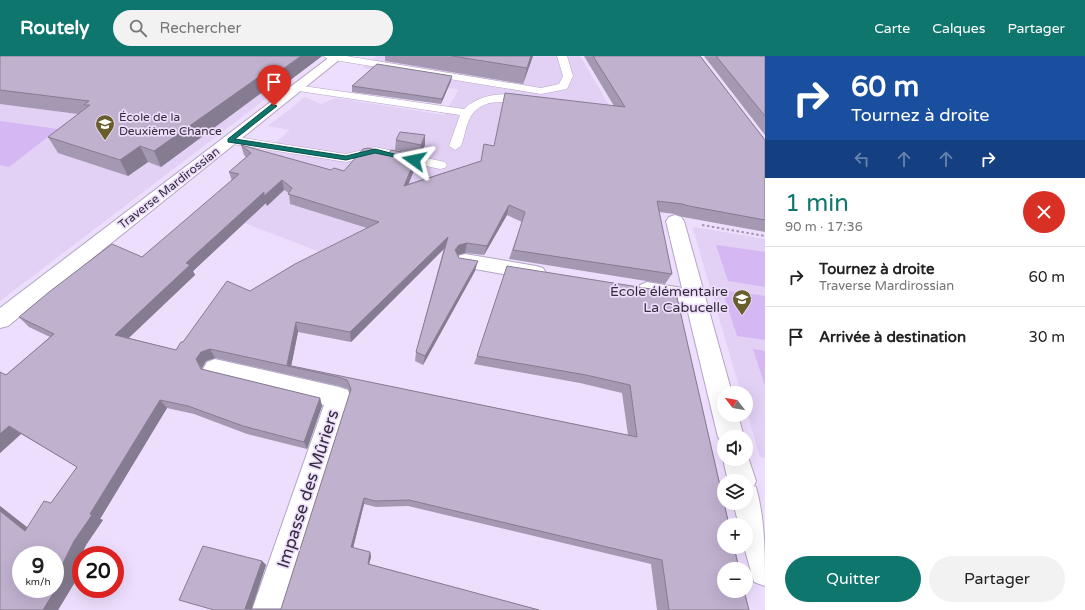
<!DOCTYPE html>
<html lang="fr">
<head>
<meta charset="utf-8">
<style>
	:root { --surface:#fff; --page:#f2f2f2; --text:#222; --muted:#767676; --line:#e0e0e0; --accent:#0f766e }
	body { margin:0; font-family:"Varela Round",sans-serif; background:var(--page); color:var(--text); height:100vh; display:flex; flex-direction:column; font-size:15px; white-space:nowrap }
	* { box-sizing:border-box; margin:0 }
	p { font-size:13px; color:var(--muted) }
	.icon { flex:none; width:22px; height:22px; fill:none; stroke:currentColor; stroke-width:2; stroke-linecap:round; stroke-linejoin:round }
	.map { position:relative; flex:1; overflow:hidden }
	.drawer { display:flex; flex-direction:column; background:var(--surface); width:320px }
	.drawer>* { flex:none }
	.hud { background:#1a4fa0; color:#fff; overflow:hidden }
	.needle { width:26px; rotate:301deg }
	.fabs { position:absolute; left:717px; top:330px; display:grid; gap:8px }
	.fabs a { display:grid; place-items:center; width:36px; height:36px; border-radius:50%; background:var(--surface); box-shadow:0 4px 16px #0002; font-size:20px }
	.speed { position:absolute; left:12px; top:490px; display:flex; gap:8px; font-size:20px; font-weight:700; text-align:center }
	.speed>* { display:grid; place-content:center; width:52px; height:52px; border-radius:50%; background:var(--surface); box-shadow:0 4px 16px #0002; line-height:1 }
	.speed small { font-size:10px; font-weight:400 }
	.speed .limit { border:6px solid #d22; background:#fff; color:#111 }
	.pin { position:absolute; display:grid; place-items:center; width:34px; height:34px; color:#fff; margin:-41px -17px; border-radius:50% 50% 50% 0; rotate:-45deg; box-shadow:0 0 4px #0007 }
	.pin .icon { rotate:45deg }
	.me { position:absolute; width:44px; margin:-22px; rotate:282deg; stroke-linejoin:round; filter:drop-shadow(0 0 3px #0008) }
	.turn { display:flex; align-items:center; gap:14px; height:84px; padding:0 20px; font-size:18px }
	.turn .icon { width:52px; height:52px; stroke-width:2.5 }
	.turn b { display:block; font-size:28px; line-height:34px }
	.lanes { display:flex; align-items:center; height:38px; padding:0 20px; background:#0003; justify-content:center; gap:20px; direction:ltr }
	.lanes .off { opacity:.35 }
	.round { display:grid; place-items:center; flex:none; width:42px; height:42px; border-radius:21px; background:var(--page) }
	.headline { display:flex; align-items:center; justify-content:space-between; height:68px; padding:0 20px }
	h1 { font-size:24px; font-weight:600; line-height:30px; color:var(--accent) }
	.button { display:flex; gap:8px; margin-top:auto; padding:8px 20px }
	.button a { flex:1; height:46px; border-radius:24px; background:var(--accent); color:#fff; font-size:16px; font-weight:600; line-height:46px; text-align:center }
	.button a+a { background:var(--page); color:var(--text) }
	ul { padding:0; list-style:none }
	li { display:flex; align-items:center; gap:12px; height:60px; padding:0 20px; border-top:1px solid var(--line) }
	li div { flex:1 }
	li b { display:block; font-size:15px }
	li em { font-style:normal }
	header { display:flex; align-items:center; gap:24px; box-sizing:border-box; height:56px; padding:0 20px; background:var(--accent); color:#fff }
	header strong { font-size:19px }
	nav { display:flex; gap:22px; margin-inline-start:auto; font-size:14px }
	.search { width:280px; height:36px; background:var(--page); display:flex; align-items:center; gap:10px; box-sizing:border-box; padding:0 14px; border-radius:22px; color:var(--muted); font-size:15px }
	main { display:flex; flex:1; min-height:0 }
	.map>svg:first-child { display:block }
	.built { fill:#e2d0f5 }
	.green { fill:#d5b7f3 }
	.lines { fill:none; stroke-linecap:round; stroke-linejoin:round }
	.lane-casing { stroke:#b3a5c3; stroke-width:1 }
	.street-casing { stroke:#b3a5c3; stroke-width:2 }
	.path { stroke:#a297ae; stroke-width:2; stroke-dasharray:2.5 2.5; stroke-linecap:butt }
	.lane { fill:#fff; fill-rule:evenodd }
	.street { fill:#fff; fill-rule:evenodd }
	.wall { fill:#a598b2; fill-rule:evenodd }
	.shaded-wall { fill:#867c91 }
	.building { fill:#c0b1cf; stroke:#867c91; fill-rule:evenodd }
	.route { fill:#0f766e; stroke:#0a4d48 }
	.labels { text-anchor:middle; dominant-baseline:central; stroke-width:3.5; stroke-linejoin:round; paint-order:stroke }
	.far-poi-label { font-size:12px; fill:#332d39; stroke:#eddefd; text-anchor:start }
	.far-street-label { font-size:12px; fill:#332d39; stroke:#eddefd }
	.poi-label { font-size:14px; fill:#332d39; stroke:#eddefd; text-anchor:end }
	.near-street-label { font-size:17px; fill:#332d39; stroke:#eddefd }
</style>
</head>
<body>
<header>
<strong>Routely</strong>
<div class="search"><svg class="icon" aria-label="search" viewBox="0 0 24 24"><circle cx="10" cy="10" r="6"/><path d="M15 15l6 6"/></svg>Rechercher</div>
<nav><a>Carte</a><a>Calques</a><a>Partager</a></nav>
</header>
<main>
<div class="map">
<svg width="765" height="554" viewBox="0 0 765 554">
	<rect width="100%" height="100%" fill="#eddefd"/>
	<g class="built">
		<polygon points="0,0 322,0 0,245"/>
		<polygon points="376,0 580,0 652,122 581,135 328,199 202,151 290,74 268,70 305,41 321,48 336,42 444,59 459,33 445,32 448,25 363,12"/>
		<polygon points="694,171 765,183 765,402 760,401 746,353 746,337 741,337 693,173"/>
	</g>
	<g class="green">
		<polygon points="0,65 58,73 9,111 0,109"/>
		<polygon points="716,189 765,196 765,231 728,225"/>
		<polygon points="722,234 765,240 765,284 737,280"/>
		<polygon points="753,293 765,295 765,330"/>
	</g>
	<g class="lines">
		<g class="lane-casing">
			<g id="lane">
				<polygon points="323,0 346,0 541,32 559,28 563,20 557,0 567,0 573,20 567,33 541,38 328,3"/>
				<path d="M296,29L464,53C479,39 498,37 517,39C522,40 528,40 532,44C524,54 488,34 471,60C466,68 465,80 461,90L455,94L449,90L460,59L292,34L290,32L292,30Z"/>
				<polygon points="230,80 346,98 375,91 445,106 447,109 445,112 440,113 375,99 346,106 226,87 224,84"/>
			</g>
		</g>
		<g class="street-casing">
			<g id="street">
				<polygon points="331,0 344,0 8,270 0,272 0,252"/>
				<polygon points="675,159 681,161 684,165 732,337 724,337 724,359 738,359 744,381 724,381 724,390 718,381 686,248 640,239 637,234 640,229 647,226 682,232 666,165 669,161"/>
				<polygon points="465,198 536,210 543,212 546,217 543,222 536,224 458,210 455,205 458,200"/>
				<polygon points="215,303 339,331 348,334 351,342 284,554 252,554 324,349 207,320 203,313 207,306"/>
				<path d="M746,395L756,425L754,430L756,431C765,463 765,497 765,530L754,526L744,491H746V469H739L733,447H746V425H728L723,403L724,400V403H746Z"/>
			</g>
		</g>
		<polyline class="path" points="702,169 765,180"/>
		<use href="#lane" class="lane"/>
		<use href="#street" class="street"/>
	</g>
	<g class="wall">
		<polygon points="0,0 322,0 285,28 276,26 161,111 148,106 128,120 58,97 48,81 78,58 0,48"/>
		<polygon points="385,0 533,0 523,28 385,5"/>
		<path d="M584,0H700L765,84V176L683,161L675,158L659,156L672,218L665,228L509,203L522,166L507,159L484,199L465,197L458,198L459,202L475,215L423,309L415,305L416,296L444,192L351,286L298,276L291,310L628,379L622,337L580,327L474,308L477,300L676,237L749,554H657L651,508L408,450L376,451L364,448L353,492L370,496L371,501L369,508L539,554H213L262,505L266,509L252,553H281L350,337L348,333L339,330L215,302L206,305L202,312V313L320,342L322,350L307,393L247,378L194,358L167,352L100,463L103,464L86,489L72,519L78,521L58,554H0V450L27,471L51,447L77,411L21,378L0,397V316L6,319L50,281L29,271L19,261L142,201L232,125L229,116L246,101L244,99L241,89L331,114L344,115L416,109L408,128L481,105L494,90L614,50ZM284,134L289,137L290,148L367,172L250,235L183,286L176,294L129,282L195,219L193,215L266,147L267,150Z"/>
		<polygon points="704,0 765,0 765,79"/>
		<polygon points="451,25 441,48 352,36 352,30"/>
		<polygon points="396,84 425,89 420,99 395,94"/>
	</g>
	<g class="shaded-wall">
		<polygon points="301,0 322,0 285,28 283,13"/>
		<polygon points="531,0 533,0 523,28 527,12"/>
		<polygon points="273,11 276,26 161,111 154,95"/>
		<polygon points="452,20 451,25 441,48 442,43"/>
		<polygon points="425,79 425,89 420,99 421,89"/>
		<polygon points="140,90 148,106 128,120 120,104"/>
		<polygon points="417,99 416,109 404,140 404,130"/>
		<polygon points="282,124 284,134 267,150 266,147 193,215 195,219 122,288 115,279 186,207 264,136"/>
		<polygon points="509,149 507,159 484,199 487,190"/>
		<polygon points="448,181 446,191 351,286 350,276"/>
		<polygon points="467,187 465,197 458,199 455,194 459,189"/>
		<polygon points="478,205 475,215 423,309 425,300"/>
		<polygon points="296,266 298,276 291,311 287,309"/>
		<polygon points="210,293 215,302 206,305 202,312 207,321 196,303 201,296"/>
		<polygon points="320,342 322,350 307,393 304,386"/>
		<polygon points="160,344 167,352 100,463 103,464 86,489 72,519 78,521 58,554 43,554 59,515 74,485 90,458"/>
		<polygon points="9,370 21,378 0,397 0,378"/>
		<polygon points="364,442 364,448 352,496 351,491"/>
		<polygon points="0,450 38,480 25,475 0,455"/>
		<polygon points="370,496 371,501 368,512 368,508"/>
		<polygon points="262,505 266,509 251,554 245,553"/>
	</g>
	<g class="building">
		<polygon points="0,0 301,0 283,13 273,11 154,95 140,90 120,104 48,81 90,49 84,49 89,45 0,34"/>
		<polygon points="452,0 531,0 527,12"/>
		<path d="M593,0H700L765,84V164L689,150L682,148L657,145L672,218L513,194L525,156L509,149L487,190L467,187L459,189L455,194L459,202L478,205L425,300L416,296L448,181L350,276L296,266L287,309L637,381L630,329L586,319L477,300L507,210L676,237L729,469H724V491H734L739,513H724V535H744L749,554H669L662,504L409,444L375,445L364,442L351,491L370,496L368,508L539,554H214L179,544L203,490L262,505L245,553H281L351,333L347,324L338,321L210,293L201,296L196,303L201,313L320,342L304,386L243,370L188,350L160,344L90,458L92,459L74,485L59,515L65,518L43,554H0V455L25,475L44,445L51,447L77,411L9,370L0,378V316L6,319L54,278L19,261L49,236L112,188L142,201L239,118L229,116L251,97L241,89L331,114L334,112L344,115L363,93L368,92L389,97L391,94L417,99L404,130L481,105L484,88L494,90L505,37L625,51ZM282,124L292,132L288,138L379,166L295,208L250,235L227,225L183,286H181L176,294L115,279L190,209L186,207L264,136V140ZM21,499H55V533H21Z"/>
		<polygon points="716,0 765,0 765,60"/>
		<polygon points="377,8 452,20 442,43 352,30"/>
		<polygon points="400,76 425,79 421,89 396,84"/>
	</g>
	<polygon class="route" points="272,48 277,50 235,83 346,100 375,93 417,104 414,105 375,97 346,104 228,86 228,83"/>
	<defs>
		<g id="university-pin" transform="scale(1)"><path d="M0 17L-7.5 6A9.5 9.5 0 1 1 7.5 6Z" fill="#695e2b" stroke="#eddefd"/><path d="M0-5L7-2L0 1L-7-2ZM-4 1L0 2.5L4 1V4Q0 6-4 4Z" fill="#fff"/></g>
		<g id="school-pin" transform="scale(1)"><path d="M0 17L-7.5 6A9.5 9.5 0 1 1 7.5 6Z" fill="#695e2b" stroke="#eddefd"/><path d="M0-5L7-2L0 1L-7-2ZM-4 1L0 2.5L4 1V4Q0 6-4 4Z" fill="#fff"/></g>
	</defs>
	<g fill-rule="evenodd">
		<use href="#university-pin" x="105" y="68"/>
		<use href="#school-pin" x="742" y="243"/>
	</g>
	<g class="labels">
		<g class="far-poi-label">
			<text x="119" y="61">École de la<tspan x="119" dy="14">Deuxième Chance</tspan></text>
		</g>
		<g class="far-street-label">
			<text transform="translate(169 132) rotate(-38)">Traverse Mardirossian</text>
		</g>
		<g class="poi-label">
			<text x="728" y="235">École élémentaire<tspan x="728" dy="16">La Cabucelle</tspan></text>
		</g>
		<g class="near-street-label">
			<text transform="translate(308 433) rotate(-72)">Impasse des Mûriers</text>
		</g>
	</g>
</svg>
<div class="fabs">
<a><svg class="needle" viewBox="-14 -14 28 28"><path d="M0-13l5 13h-10z" fill="#e53935"/><path d="M0 13l5-13h-10z" fill="#767676"/></svg></a>
<a><svg class="icon" aria-label="sound" viewBox="0 0 24 24"><path d="M4 9h4l5-4v14l-5-4H4zM17 9q2 3 0 6"/></svg></a>
<a><svg class="icon" aria-label="layers" viewBox="0 0 24 24"><path d="M12 4l9 5-9 5-9-5zM3 14l9 5 9-5"/></svg></a>
<a>+</a>
<a>−</a>
</div>
<div class="speed"><div>9<small>km/h</small></div><div class="limit">20</div></div>
<div class="pin" style="left:274px;top:50px;background:#d93025"><svg class="icon" aria-label="arrive" viewBox="0 0 24 24"><path d="M6 21V4h12l-3 4 3 4H6"/></svg></div>
<svg class="me" style="left:414px;top:104px" viewBox="-20 -20 40 40"><path d="M0-17L14 15 0 8-14 15z" fill="#0f766e" stroke="#fff" stroke-width="4"/></svg>
</div>
<section class="drawer">
<div class="hud">
<div class="turn"><svg class="icon" aria-label="right" viewBox="0 0 24 24"><path d="M7 20v-9h11M14 6l5 5-5 5"/></svg><div><b>60 m</b>Tournez à droite</div></div>
<div class="lanes"><svg class="icon off" aria-label="left" viewBox="0 0 24 24"><path d="M17 20v-9H6M10 6l-5 5 5 5"/></svg><svg class="icon off" aria-label="ahead" viewBox="0 0 24 24"><path d="M12 20V5M6 11l6-6 6 6"/></svg><svg class="icon off" aria-label="ahead" viewBox="0 0 24 24"><path d="M12 20V5M6 11l6-6 6 6"/></svg><svg class="icon" aria-label="right" viewBox="0 0 24 24"><path d="M7 20v-9h11M14 6l5 5-5 5"/></svg></div>
</div>
<div class="headline"><div><h1>1 min</h1><p>90 m · 17:36</p></div><a class="round" style="background:#d93025;color:#fff"><svg class="icon" aria-label="close" viewBox="0 0 24 24"><path d="M6 6l12 12M18 6L6 18"/></svg></a></div>
<ul>
<li><svg class="icon" aria-label="right" viewBox="0 0 24 24"><path d="M7 20v-9h11M14 6l5 5-5 5"/></svg><div><b>Tournez à droite</b><p>Traverse Mardirossian</p></div><em>60 m</em></li>
<li><svg class="icon" aria-label="arrive" viewBox="0 0 24 24"><path d="M6 21V4h12l-3 4 3 4H6"/></svg><div><b>Arrivée à destination</b></div><em>30 m</em></li>
</ul>
<div class="button"><a>Quitter</a><a>Partager</a></div>
</section>
</main>
</body>
</html>
